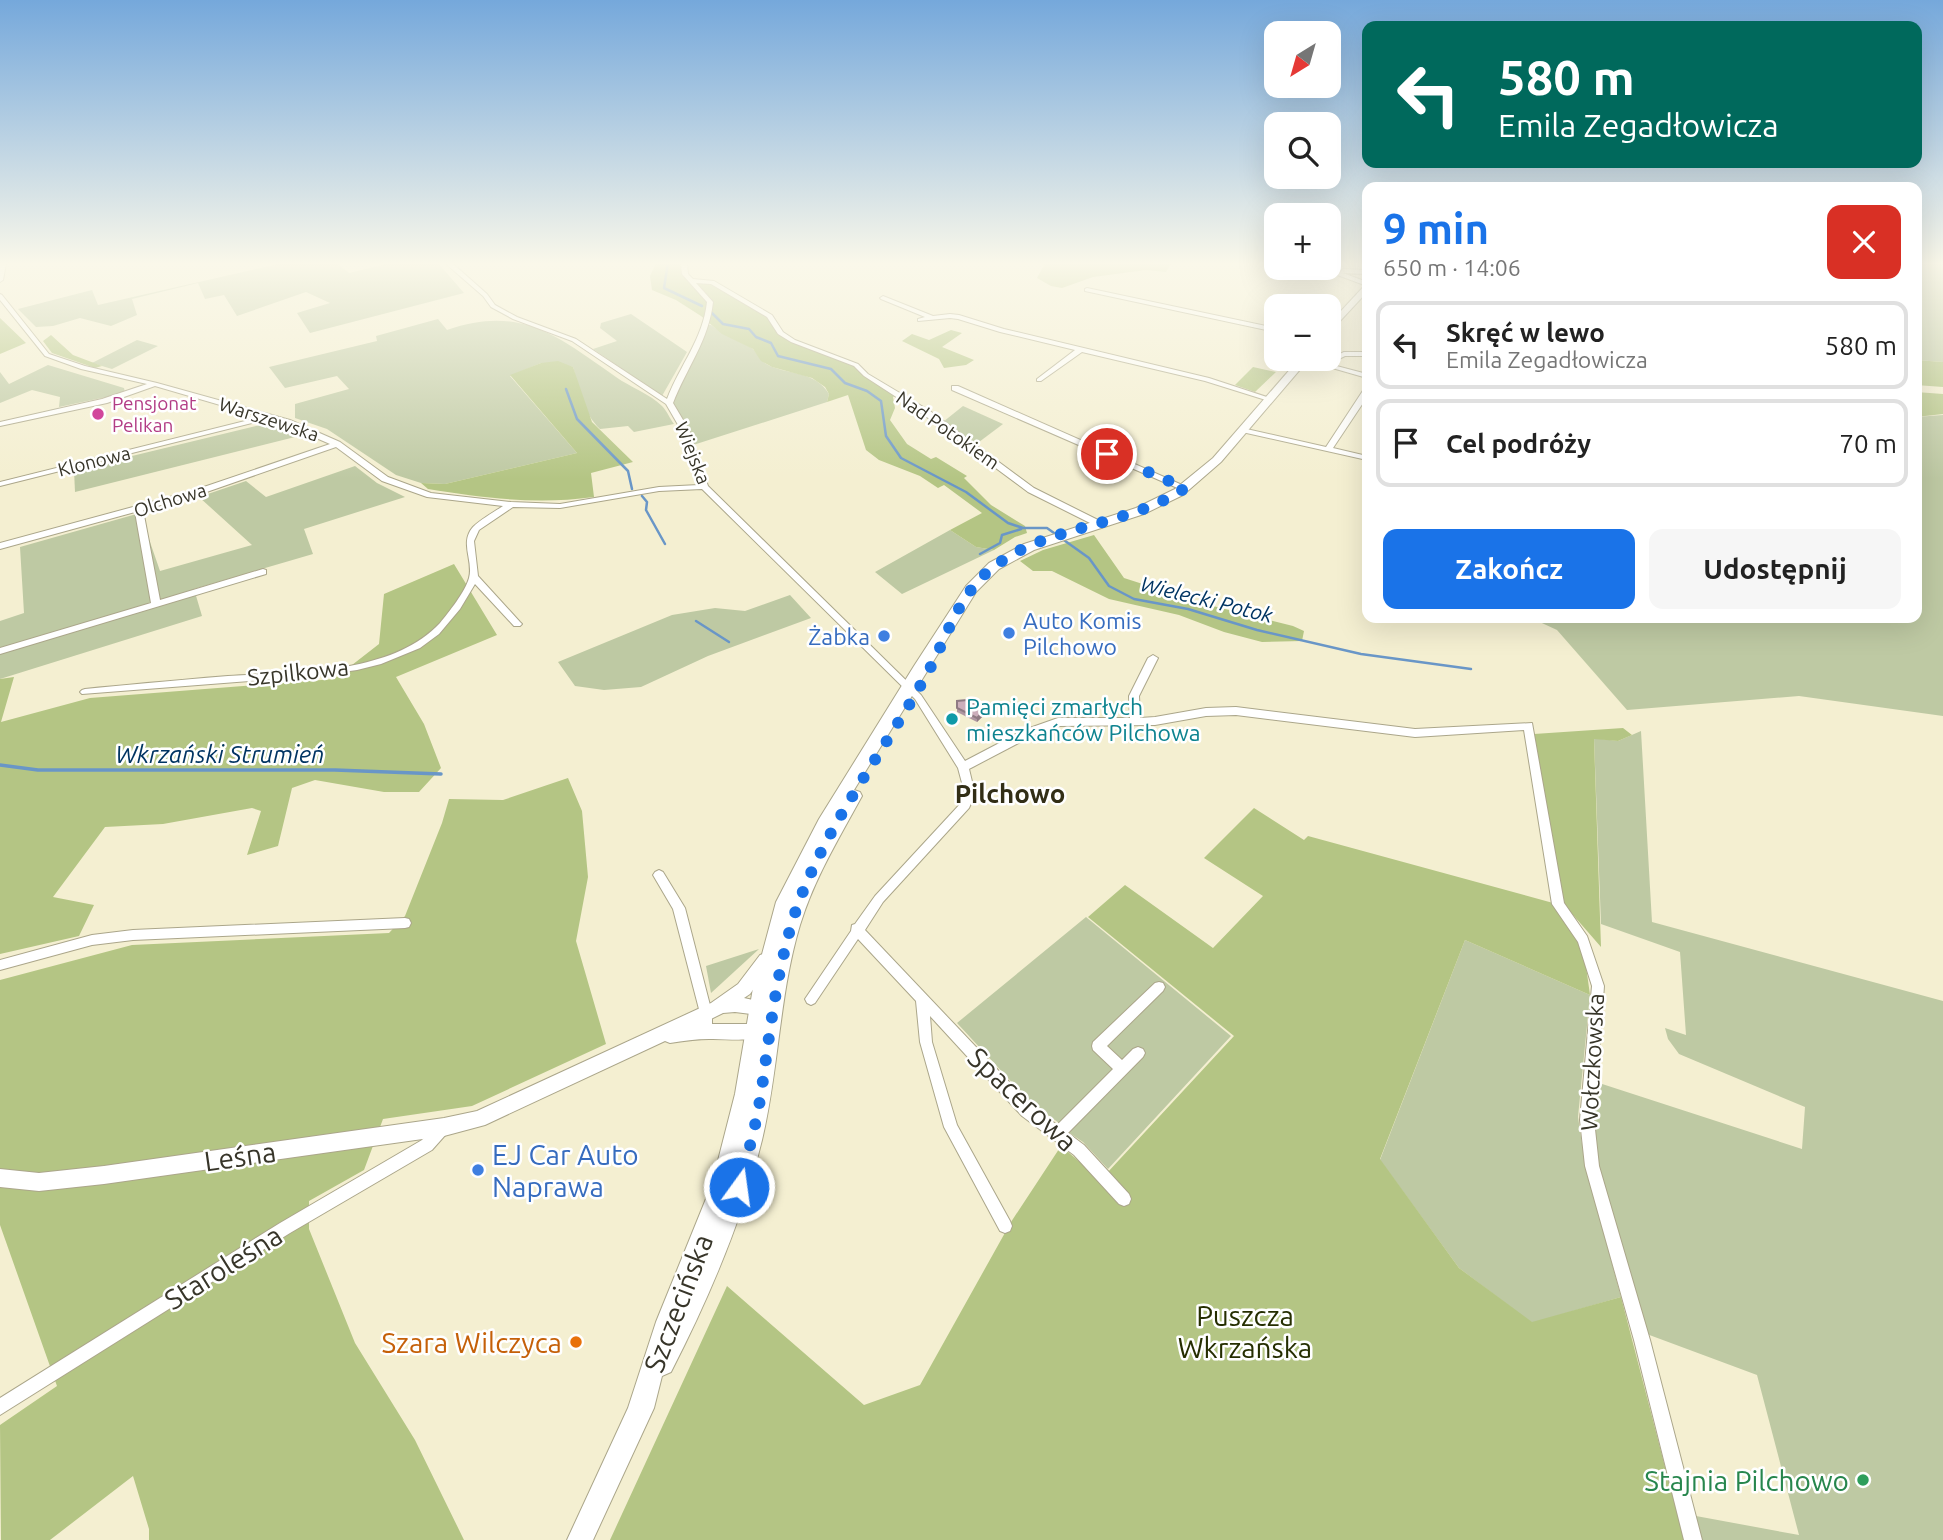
<!DOCTYPE html>
<html lang="pl">
<head>
<meta charset="utf-8">
<style>
	:root { --surface:#fff; --page:#f6f6f6; --text:#222; --muted:#767676; --line:#e0e0e0; --accent:#1a73e8 }
	body { margin:0; font-family:Ubuntu,sans-serif; background:var(--page); color:var(--text); height:100vh; display:flex; flex-direction:column; font-size:26px; white-space:nowrap }
	* { box-sizing:border-box; margin:0 }
	p { font-size:23px; color:var(--muted) }
	.icon { flex:none; width:38px; height:38px; fill:none; stroke:currentColor; stroke-width:2; stroke-linecap:round; stroke-linejoin:round }
	.map { position:relative; flex:1; overflow:hidden }
	.sheet { position:absolute; left:1362px; top:182px; width:560px; height:441px; display:flex; flex-direction:column; background:var(--surface); border-radius:14px; box-shadow:0 7px 28px #0002 }
	.sheet>* { flex:none }
	.banner { position:absolute; left:1362px; top:21px; width:560px; height:147px; border-radius:14px; box-shadow:0 7px 28px #0002; background:#00695c; color:#fff; overflow:hidden }
	.needle { width:46px; rotate:217deg }
	.tools { position:absolute; left:1264px; top:21px; display:grid; gap:14px }
	.tools a { display:grid; place-items:center; width:77px; height:77px; border-radius:14px; background:var(--surface); box-shadow:0 7px 28px #0002; font-size:35px }
	.pin { position:absolute; display:grid; place-items:center; width:60px; height:60px; color:#fff; margin:-30px; border:4px solid #fff; border-radius:50%; box-shadow:0 2px 7px #0007 }
	.me { position:absolute; width:77px; margin:-38px; rotate:14deg; stroke-linejoin:round; filter:drop-shadow(0 0 5px #0008) }
	.turn { display:flex; align-items:center; gap:24px; height:147px; padding:0 21px; font-size:32px }
	.turn .icon { width:91px; height:91px; stroke-width:2.5 }
	.turn b { display:block; font-size:49px; line-height:60px }
	.round { display:grid; place-items:center; flex:none; width:74px; height:74px; border-radius:14px; background:var(--page) }
	.overview { display:flex; align-items:center; justify-content:space-between; height:119px; padding:0 21px }
	h1 { font-size:42px; font-weight:700; line-height:52px; color:var(--accent) }
	.button { display:flex; gap:14px; margin-top:auto; padding:14px 21px }
	.button a { flex:1; height:80px; border-radius:14px; background:var(--accent); color:#fff; font-size:28px; font-weight:700; line-height:80px; text-align:center }
	.button a+a { background:var(--page); color:var(--text) }
	ul { padding:0; list-style:none }
	li { display:flex; align-items:center; gap:21px; height:88px; margin:0 14px 10px; padding:0 7px; border:4px solid var(--line); border-radius:14px }
	li div { flex:1 }
	li b { display:block; font-size:26px }
	li em { font-style:normal }
	.map>svg:first-child { display:block }
	.green { fill:#bec9a3 }
	.forest { fill:#b4c584 }
	.lines { fill:none; stroke-linecap:round; stroke-linejoin:round }
	.stream-far1 { stroke:#6996c7; stroke-width:2.5 }
	.stream { stroke:#6996c7; stroke-width:3.5 }
	.minor-casing { stroke:#aba68a; stroke-width:2 }
	.tertiary-casing { stroke:#aba68a; stroke-width:2 }
	.secondary-casing { stroke:#aba68a; stroke-width:2 }
	.minor { fill:#fff; fill-rule:evenodd }
	.tertiary { fill:#fff; fill-rule:evenodd }
	.secondary { fill:#fff; fill-rule:evenodd }
	.wall { fill:#af96a1 }
	.shaded-wall { fill:#8f7a83 }
	.building { fill:#ccaebb; stroke:#8f7a83; stroke-width:2 }
	.route { stroke:#1a73e8; stroke-width:12; stroke-dasharray:0 21.6 }
	.hotel-dot { fill:#d1479c; stroke:#fff; stroke-width:2.5 }
	.shop-dot { fill:#3f7fe0; stroke:#fff; stroke-width:2.5 }
	.culture-dot { fill:#0f9aa8; stroke:#fff; stroke-width:2.5 }
	.food-dot { fill:#e8710a; stroke:#fff; stroke-width:2.5 }
	.leisure-dot { fill:#2e9e5b; stroke:#fff; stroke-width:2.5 }
	.labels { text-anchor:middle; dominant-baseline:central; stroke-width:5; stroke-linejoin:round; paint-order:stroke }
	.far-hotel-label { font-size:19px; fill:#b23c85; stroke:#fff; text-anchor:start }
	.far-street-label { font-size:19px; fill:#373529; stroke:#fff }
	.far-water-label { font-size:21px; font-style:italic; fill:#003462; stroke:#fff }
	.shop-label { font-size:23px; fill:#366cbe; stroke:#fff; text-anchor:start }
	.street-label { font-size:23px; fill:#373529; stroke:#fff }
	.culture-label { font-size:23px; fill:#0d838f; stroke:#fff; text-anchor:start }
	.water-label { font-size:24px; font-style:italic; fill:#003462; stroke:#fff }
	.quarter-label { font-size:26px; font-weight:bold; fill:#322e16; stroke:#fff }
	.near-street-label { font-size:28px; fill:#373529; stroke:#fff }
	.near-shop-label { font-size:28px; fill:#366cbe; stroke:#fff; text-anchor:start }
	.near-park-label { font-size:28px; fill:#252e00; stroke:#fff }
	.near-food-label { font-size:28px; fill:#c56008; stroke:#fff; text-anchor:end }
	.near-leisure-label { font-size:28px; fill:#27864d; stroke:#fff; text-anchor:end }
</style>
</head>
<body>
<div class="map">
<svg width="1943" height="1540" viewBox="0 0 1943 1540">
	<rect width="100%" height="100%" fill="#f4efd1"/>
	<g class="green">
		<polygon points="282,263 337,263 349,273 390,263 438,263 464,293 310,333 297,313 330,303 306,292 237,316 224,295 205,299 198,283 132,299 137,315 111,326 80,318 53,326 36,327 18,309 92,290 98,305"/>
		<polygon points="1916,263 1943,263 1943,362 1916,360"/>
		<polygon points="631,314 687,352 662,396 593,349 617,341 600,328 601,323"/>
		<path d="M438,319L447,330C522,304 558,337 616,377C630,387 650,394 662,406C667,411 670,419 674,424L634,432L628,426L600,429C583,413 579,388 573,367L541,363L510,376L577,453L445,484L421,483L396,475L327,429L295,418V404L349,389L337,376L285,388L269,367L377,341L376,336Z"/>
		<path d="M705,325H711C723,334 737,340 750,347C758,352 760,362 770,366C791,375 815,371 829,394L827,402L690,446L669,403L705,336Z"/>
		<polygon points="137,340 158,346 112,369 92,363"/>
		<polygon points="48,365 124,388 125,393 59,407 60,397 32,390 0,403 0,372 9,384"/>
		<polygon points="963,406 1003,424 975,445 943,422"/>
		<polygon points="1943,415 1943,716 1799,696 1627,710 1557,630 1531,618 1916,618 1916,417"/>
		<polygon points="264,424 274,424 303,435 75,492 74,470"/>
		<polygon points="355,466 377,483 405,497 304,529 313,554 194,589 202,616 0,679 0,621 24,613 20,547 140,513 160,571 252,545 199,497 246,481 266,497"/>
		<polygon points="950,530 976,547 994,550 902,594 875,572"/>
		<polygon points="790,595 811,618 708,656 641,687 604,690 575,686 558,662 672,615 715,608 745,611"/>
		<path d="M1641,731L1652,922L1943,1001V1540H1702L1696,1516L1799,1535L1757,1375L1644,1333C1625,1268 1598,1199 1595,1130C1594,1115 1596,1098 1596,1082L1802,1149L1805,1107L1679,1054L1668,1039L1665,1028L1686,1035L1680,952L1601,924L1594,738L1618,741Z"/>
		<polygon points="1086,917 1231,1036 1108,1169 1083,1142 1068,1132 1069,1130 1031,1103 957,1023"/>
		<polygon points="1465,940 1590,995 1578,1117 1585,1164 1621,1297 1532,1323 1459,1268 1380,1160"/>
		<polygon points="759,949 711,993 706,966"/>
	</g>
	<g class="forest">
		<polygon points="656,263 679,263 690,283 710,283 769,318 790,341 853,365 896,395 893,397 895,408 890,420 907,444 931,459 936,457 967,476 964,478 991,505 1025,526 1027,533 1015,537 994,550 976,547 950,530 982,513 944,485 938,488 920,476 879,460 866,450 848,395 827,402 829,394 825,387 812,378 772,367 761,361 753,349 722,334 701,316 676,300 652,290 650,276"/>
		<polygon points="1045,263 1171,263 1166,272 1146,270 1093,277 1062,288 1051,286 1037,278"/>
		<polygon points="0,318 26,343 0,354"/>
		<polygon points="951,330 962,333 942,347 974,360 966,365 944,368 939,359 902,341 912,334 929,340"/>
		<polygon points="51,335 73,355 102,366 95,368 52,353 43,341"/>
		<polygon points="1916,360 1943,362 1943,387 1916,385"/>
		<path d="M558,361L573,367L592,422L633,462L591,473L594,497C535,505 486,498 428,489L421,483L445,484L577,453L510,375L541,363Z"/>
		<polygon points="1253,367 1276,372 1255,392 1235,385"/>
		<polygon points="1916,392 1943,394 1943,414 1916,417"/>
		<polygon points="1094,535 1124,578 1205,604 1293,626 1304,631 1302,641 1262,642 1224,632 1179,615 1109,599 1052,571 1033,571 1020,561 1043,550"/>
		<polygon points="454,564 497,635 396,677 424,724 441,768 419,792 384,792 315,780 292,788 278,846 247,855 261,811 252,808 163,824 105,827 53,897 94,905 79,936 0,954 0,679 14,677 1,722 90,698 334,679 379,644 384,594"/>
		<polygon points="1623,728 1632,735 1618,741 1594,739 1601,947 1567,908 1585,959 1590,995 1465,940 1380,1159 1459,1268 1532,1322 1621,1297 1684,1540 610,1540 727,1286 864,1405 920,1385 1011,1222 1061,1146 1088,1169 1107,1173 1234,1036 1088,917 1125,885 1213,948 1263,896 1204,858 1254,808 1304,840 1308,836 1564,906 1534,734"/>
		<polygon points="568,778 582,811 588,877 576,941 606,1044 472,1106 383,1119 364,1170 309,1201 309,1229 355,1343 415,1440 464,1540 149,1540 149,1529 133,1476 50,1540 1,1540 0,1425 57,1386 0,1225 0,980 132,945 389,933 405,916 442,823 449,799 503,800"/>
	</g>
	<g class="lines">
		<g class="stream-far1">
			<polyline points="668,263 664,288 702,306"/>
			<polyline points="712,313 723,324 749,329 756,337 771,343 778,356 831,369 845,383 867,391 881,401 886,436 901,458 966,492 1008,523 1023,528 1047,528 1089,558 1109,586 1134,599 1188,609 1257,630 1361,654 1471,669"/>
			<polyline points="566,389 577,419 628,471 632,489"/>
			<polyline points="642,496 647,502 646,510 665,544"/>
			<polyline points="980,554 1000,543 1002,535 1021,529"/>
			<polyline points="696,621 729,642"/>
		</g>
		<polyline class="stream" points="0,765 38,770 335,770 441,774"/>
		<g class="minor-casing">
			<g id="minor">
				<polygon points="0,263 6,263 3,280 0,282"/>
				<path d="M445,263H452L487,294L495,305L517,317L576,339L667,399C680,365 703,339 707,302L682,274L681,263H687L688,274L693,279L714,281L772,315L783,332L795,340L858,364L868,374L930,411L1034,488L1102,522V526H1096L1028,492L924,415L864,376L854,366L791,342L778,334L767,317L711,284L696,283L713,302C709,340 686,369 673,403L689,430L708,486L921,695L965,761L1024,730L1058,718H1130L1129,696L1148,658L1153,655L1158,658L1139,696L1140,718L1155,717L1206,708L1236,707L1415,729L1532,723L1564,903L1587,936L1604,986L1594,1120L1599,1166L1650,1340L1702,1540H1684L1634,1340L1585,1166L1580,1120L1592,986L1578,942L1552,904L1524,730L1415,737L1236,715L1206,716L1155,725L1059,726L1032,736L969,769L975,794L969,808L883,902L865,930L1032,1106L1057,1125L1113,1069L1093,1050L1092,1046L1093,1042L1155,983L1159,982L1163,983L1165,987L1163,991L1107,1046L1122,1060L1133,1049L1138,1047L1143,1049L1145,1053L1143,1057L1068,1133L1084,1145L1129,1194L1131,1199L1129,1204L1124,1206L1119,1204L1074,1155L1022,1116L930,1016L932,1042L957,1125L1010,1221L1012,1226L1010,1231L1005,1233L1000,1231L944,1127L920,1042L916,1001L858,939L815,1003L811,1005L807,1003L805,999L851,931L852,925L855,924L875,896L961,803L965,794L958,768L915,699L702,489L659,491L560,508L513,507L479,530L474,541L478,576L520,622L522,624L520,626H514L475,584L460,609L439,634L420,648L381,664L357,670L314,676L82,694L80,692L82,690L85,689C133,684 180,680 228,676C295,671 390,676 440,623C449,612 465,592 469,578C474,561 459,543 473,527C481,519 494,512 503,506L427,497L382,481L336,447L198,495L143,510L160,600L263,569L266,570V574L0,654V648L151,603L135,512L0,549V543L192,491L330,444L284,424L268,419L0,486V482L261,417L155,386L107,403L0,426V422L102,399L147,384L81,369L45,356L0,300V294L2,295L49,354L85,366L157,383L290,420L340,442L388,477L431,493L511,502L560,504L659,487L699,485L681,430L666,404L572,341L513,319L491,307L483,296Z"/>
				<polygon points="1312,268 1324,268 1340,272 1343,269 1367,270 1367,274 1343,273 1367,282 1367,286 1332,273"/>
				<polygon points="1087,288 1276,328 1276,332 1085,291 1085,289"/>
				<polygon points="883,296 933,316 950,314 959,315 1004,329 1209,378 1273,399 1269,401 1205,381 1082,352 1041,381 1037,381 1037,379 1075,350 1000,332 958,319 950,318 918,321 918,319 925,317 881,299 880,298"/>
				<polygon points="1344,352 1367,352 1367,356 1345,356 1329,364 1367,374 1367,378 1301,359 1311,359 1322,362"/>
				<polygon points="952,386 958,386 1189,488 1188,490 1182,490 952,390"/>
				<polygon points="1364,389 1367,389 1367,397 1333,448 1367,456 1367,460 1242,432 1238,430 1242,428 1326,447"/>
				<polygon points="659,870 663,872 685,908 712,1013 712,1031 711,1035 706,1037 701,1035 700,1031 700,1013 673,909 653,875 655,872"/>
				<polygon points="405,918 409,919 411,923 409,927 405,928 133,940 92,945 0,970 0,960 92,935 133,930"/>
				<polygon points="443,1120 448,1122 450,1127 448,1132 432,1150 290,1233 0,1415 0,1398 280,1223 422,1140 438,1122"/>
			</g>
		</g>
		<g class="tertiary-casing">
			<path id="tertiary" d="M766,953L772,955L774,960L750,994L744,998C760,1001 772,1006 778,1021C766,1047 732,1038 709,1039C696,1039 683,1041 670,1043L665,1041L485,1125L444,1136L104,1184L39,1191L0,1187V1169L39,1173L104,1166L444,1118L477,1111L711,1003L738,984L760,955ZM735,1012L751,1014L759,1020L752,1024H701L723,1013Z"/>
		</g>
		<g class="secondary-casing">
			<g id="secondary">
				<polygon points="1367,283 1367,292 1328,334 1328,325"/>
				<path d="M1299,359H1309L1221,462L1183,495L1144,514L1034,550L999,569L976,592L854,790L860,792L862,796C839,838 814,879 800,925C779,995 779,1069 762,1140C742,1221 709,1298 671,1372L662,1376L654,1408L593,1540H567L628,1408L656,1322L712,1184L735,1094L753,988L776,902L819,819L914,666L966,586L989,563L1024,544L1136,508L1175,489L1213,458Z"/>
			</g>
		</g>
		<use href="#minor" class="minor"/>
		<use href="#tertiary" class="tertiary"/>
		<use href="#secondary" class="secondary"/>
	</g>
	<polygon class="wall" points="957,708 985,714 977,722 957,712"/>
	<polygon class="shaded-wall" points="986,709 985,714 977,722 977,718"/>
	<polygon class="building" points="967,700 986,709 977,718 957,708 957,701"/>
	<linearGradient id="sky" x2="0" y2="1"><stop stop-color="#75a8db"/><stop offset="0.55" stop-color="#faf8ea"/><stop offset="1" stop-color="#faf8ea" stop-opacity="0"/></linearGradient>
	<rect width="1943" height="479" fill="url(#sky)"/>
	<g class="lines">
		<path class="route" d="M739,1187C747,1157 756,1126 761,1094C770,1033 776,972 795,913C823,830 880,757 923,681C945,644 956,597 991,569C1046,524 1126,528 1185,488L1107,454"/>
	</g>
	<circle class="hotel-dot" cx="98" cy="414" r="7"/>
	<g class="shop-dot">
		<circle cx="1009" cy="633" r="7"/>
		<circle cx="884" cy="636" r="7"/>
		<circle cx="478" cy="1170" r="7"/>
	</g>
	<circle class="culture-dot" cx="952" cy="719" r="7"/>
	<circle class="food-dot" cx="576" cy="1342" r="7"/>
	<circle class="leisure-dot" cx="1863" cy="1480" r="7"/>
	<g class="labels">
		<g class="far-hotel-label">
			<text x="112" y="403">Pensjonat<tspan x="112" dy="22">Pelikan</tspan></text>
		</g>
		<g class="far-street-label">
			<text transform="translate(269 419) rotate(18)">Warszewska</text>
			<text transform="translate(948 430) rotate(35)">Nad Potokiem</text>
			<text transform="translate(693 453) rotate(68)">Wiejska</text>
			<text transform="translate(94 461) rotate(-14)">Klonowa</text>
			<text transform="translate(170 500) rotate(-17)">Olchowa</text>
		</g>
		<g class="far-water-label">
			<text transform="translate(1207 599) rotate(14)">Wielecki Potok</text>
		</g>
		<g class="shop-label">
			<text x="1023" y="620">Auto Komis<tspan x="1023" dy="26">Pilchowo</tspan></text>
			<text x="870" y="636" text-anchor="end">Żabka</text>
		</g>
		<g class="street-label">
			<text transform="translate(298 672) rotate(-6)">Szpilkowa</text>
			<text transform="translate(1592 1062) rotate(-87)">Wołczkowska</text>
		</g>
		<g class="culture-label">
			<text x="966" y="706">Pamięci zmarłych<tspan x="966" dy="26">mieszkańców Pilchowa</tspan></text>
		</g>
		<g class="water-label">
			<text x="220" y="754">Wkrzański Strumień</text>
		</g>
		<g class="quarter-label">
			<text x="1010" y="793">Pilchowo</text>
		</g>
		<g class="near-street-label">
			<text transform="translate(1023 1099) rotate(43)">Spacerowa</text>
			<text transform="translate(240 1156) rotate(-8)">Leśna</text>
			<text transform="translate(223 1267) rotate(-32)">Staroleśna</text>
			<text transform="translate(678 1303) rotate(-69)">Szczecińska</text>
		</g>
		<g class="near-shop-label">
			<text x="492" y="1154">EJ Car Auto<tspan x="492" dy="32">Naprawa</tspan></text>
		</g>
		<g class="near-park-label">
			<text x="1245" y="1315">Puszcza<tspan x="1245" dy="32">Wkrzańska</tspan></text>
		</g>
		<g class="near-food-label">
			<text x="562" y="1342">Szara Wilczyca</text>
		</g>
		<g class="near-leisure-label">
			<text x="1849" y="1480">Stajnia Pilchowo</text>
		</g>
	</g>
</svg>
<div class="tools">
<a><svg class="needle" viewBox="-14 -14 28 28"><path d="M0-13l5 13h-10z" fill="#e53935"/><path d="M0 13l5-13h-10z" fill="#767676"/></svg></a>
<a><svg class="icon" aria-label="search" viewBox="0 0 24 24"><circle cx="10" cy="10" r="6"/><path d="M15 15l6 6"/></svg></a>
<a>+</a>
<a>−</a>
</div>
<div class="pin" style="left:1107px;top:454px;background:#d93025"><svg class="icon" aria-label="arrive" viewBox="0 0 24 24"><path d="M6 21V4h12l-3 4 3 4H6"/></svg></div>
<svg class="me" style="left:739px;top:1187px" viewBox="-20 -20 40 40"><circle r="17" fill="#1a73e8" stroke="#fff" stroke-width="3"/><path d="M0-11L8 9 0 5-8 9z" fill="#fff"/></svg>
<div class="banner">
<div class="turn"><svg class="icon" aria-label="left" viewBox="0 0 24 24"><path d="M17 20v-9H6M10 6l-5 5 5 5"/></svg><div><b>580 m</b>Emila Zegadłowicza</div></div>
</div>
<section class="sheet">
<div class="overview"><div><h1>9 min</h1><p>650 m · 14:06</p></div><a class="round" style="background:#d93025;color:#fff"><svg class="icon" aria-label="close" viewBox="0 0 24 24"><path d="M6 6l12 12M18 6L6 18"/></svg></a></div>
<ul>
<li><svg class="icon" aria-label="left" viewBox="0 0 24 24"><path d="M17 20v-9H6M10 6l-5 5 5 5"/></svg><div><b>Skręć w lewo</b><p>Emila Zegadłowicza</p></div><em>580 m</em></li>
<li><svg class="icon" aria-label="arrive" viewBox="0 0 24 24"><path d="M6 21V4h12l-3 4 3 4H6"/></svg><div><b>Cel podróży</b></div><em>70 m</em></li>
</ul>
<div class="button"><a>Zakończ</a><a>Udostępnij</a></div>
</section>
</div>
</body>
</html>
